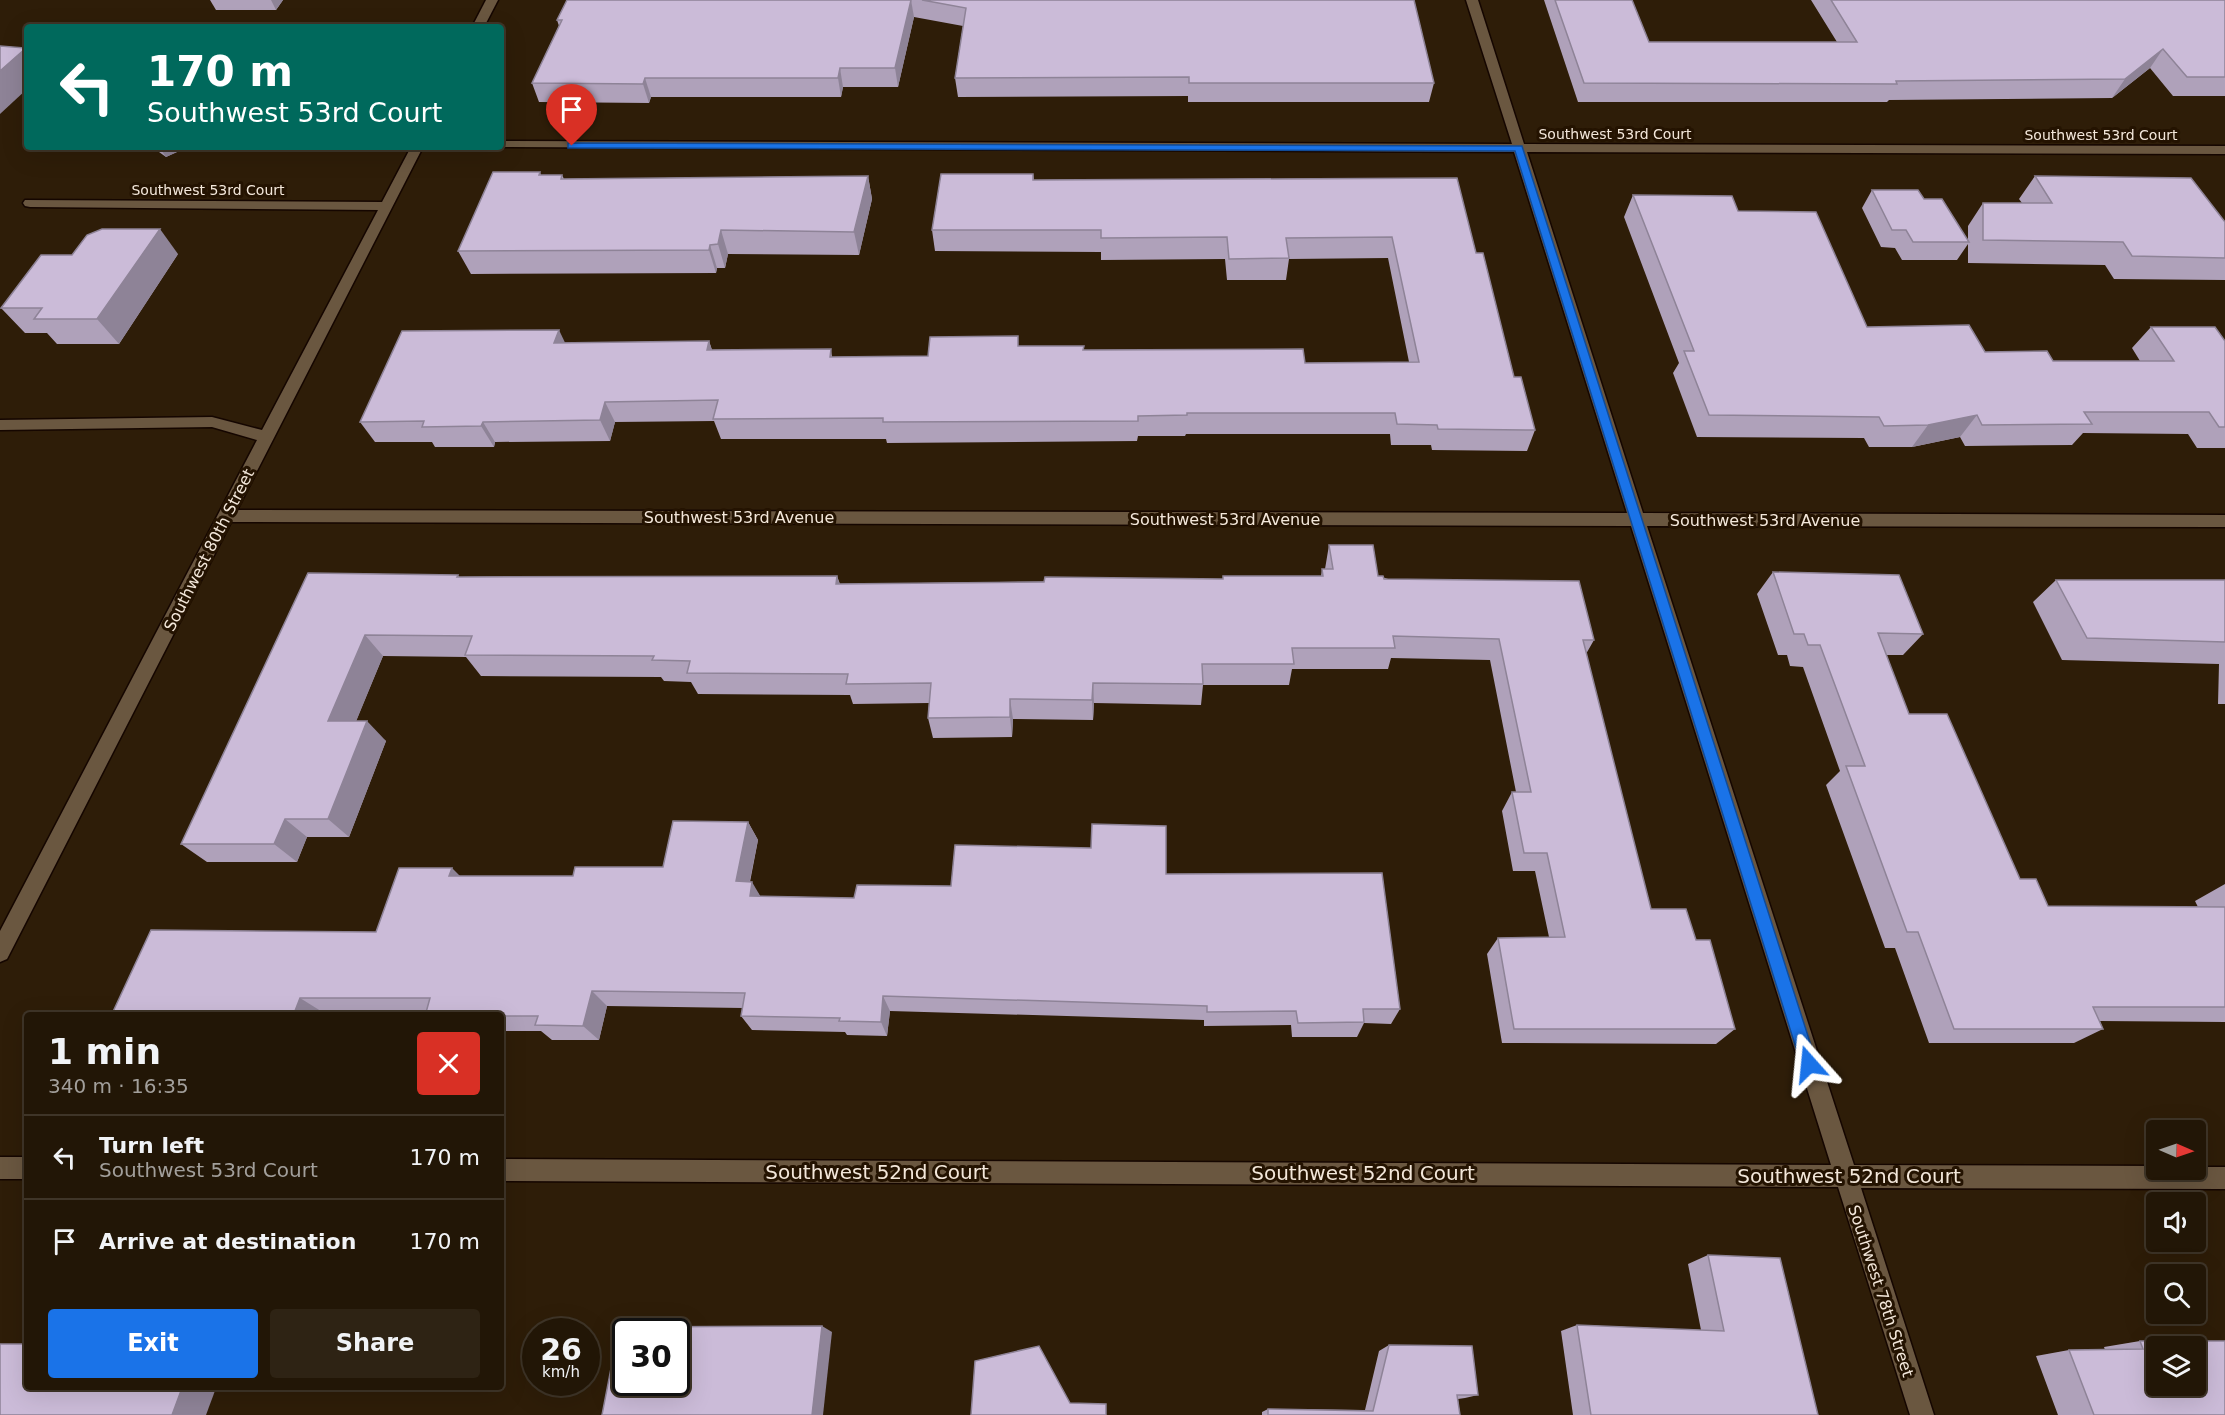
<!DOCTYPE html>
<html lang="en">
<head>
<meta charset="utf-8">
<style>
	:root { --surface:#221606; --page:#2e2314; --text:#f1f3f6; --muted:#a29f9b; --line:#3f3528; --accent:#1a73e8 }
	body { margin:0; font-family:"DejaVu Sans",sans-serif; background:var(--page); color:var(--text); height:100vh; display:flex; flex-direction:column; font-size:22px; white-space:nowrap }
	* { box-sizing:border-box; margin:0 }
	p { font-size:20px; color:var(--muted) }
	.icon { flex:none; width:33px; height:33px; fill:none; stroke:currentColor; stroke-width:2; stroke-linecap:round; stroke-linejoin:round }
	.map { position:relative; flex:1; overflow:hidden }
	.panel { position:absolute; left:24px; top:1012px; width:480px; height:378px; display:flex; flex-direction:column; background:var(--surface); border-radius:6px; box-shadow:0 6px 24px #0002,0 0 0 2px var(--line) }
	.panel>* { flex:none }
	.guide { position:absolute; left:24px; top:24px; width:480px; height:126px; border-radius:6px; box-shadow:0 6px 24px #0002,0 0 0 2px var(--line); background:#00695c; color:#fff; overflow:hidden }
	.needle { width:39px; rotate:92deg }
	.buttons { position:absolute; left:2146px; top:1120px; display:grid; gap:12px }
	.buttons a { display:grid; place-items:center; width:60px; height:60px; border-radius:6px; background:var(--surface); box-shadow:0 6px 24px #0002,0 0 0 2px var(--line); font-size:30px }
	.speed { position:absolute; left:522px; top:1318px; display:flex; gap:12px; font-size:30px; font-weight:700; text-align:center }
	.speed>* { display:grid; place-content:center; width:78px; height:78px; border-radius:50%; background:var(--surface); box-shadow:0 6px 24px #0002,0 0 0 2px var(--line); line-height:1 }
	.speed small { font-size:15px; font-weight:400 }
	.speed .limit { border:3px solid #111; border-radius:9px; background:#fff; color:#111 }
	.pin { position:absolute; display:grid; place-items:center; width:51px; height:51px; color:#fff; margin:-62px -26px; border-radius:50% 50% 50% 0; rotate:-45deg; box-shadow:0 0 6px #0007 }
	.pin .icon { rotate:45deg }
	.me { position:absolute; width:66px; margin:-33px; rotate:342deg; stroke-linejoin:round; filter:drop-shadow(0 0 4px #0008) }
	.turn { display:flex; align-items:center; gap:21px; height:126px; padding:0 24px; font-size:27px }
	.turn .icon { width:78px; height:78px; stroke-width:2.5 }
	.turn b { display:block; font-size:42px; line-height:51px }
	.round { display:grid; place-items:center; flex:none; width:63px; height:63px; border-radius:6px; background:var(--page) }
	.head { display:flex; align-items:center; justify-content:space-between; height:102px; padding:0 24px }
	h1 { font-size:36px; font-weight:800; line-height:45px }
	.action { display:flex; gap:12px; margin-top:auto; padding:12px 24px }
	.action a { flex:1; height:69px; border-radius:6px; background:var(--accent); color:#fff; font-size:24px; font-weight:800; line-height:69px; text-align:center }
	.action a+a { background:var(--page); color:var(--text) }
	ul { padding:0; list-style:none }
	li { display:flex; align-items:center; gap:18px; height:84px; padding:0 24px; border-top:2px solid var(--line) }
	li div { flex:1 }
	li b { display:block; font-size:22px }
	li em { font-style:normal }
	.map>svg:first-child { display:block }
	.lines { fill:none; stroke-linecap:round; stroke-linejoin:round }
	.minor-casing { stroke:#150600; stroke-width:3 }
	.minor { fill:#6a5740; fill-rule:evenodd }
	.wall { fill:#afa1ba }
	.shaded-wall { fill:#8e8397 }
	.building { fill:#cbbbd8; stroke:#8e8397; stroke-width:1.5; fill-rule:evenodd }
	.route { fill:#1a73e8; stroke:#114b97; stroke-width:1.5 }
	.labels { text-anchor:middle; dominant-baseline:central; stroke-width:6; stroke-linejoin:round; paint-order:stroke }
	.far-street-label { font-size:14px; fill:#f3e7da; stroke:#241301 }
	.street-label { font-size:16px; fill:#f3e7da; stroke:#241301 }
	.near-street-label { font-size:20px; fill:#f3e7da; stroke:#241301 }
</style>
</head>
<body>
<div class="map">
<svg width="2225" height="1415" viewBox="0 0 2225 1415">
	<rect width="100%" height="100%" fill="#2e1d08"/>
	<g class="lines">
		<g class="minor-casing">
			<g id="minor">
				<polygon points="486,0 498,0 484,27 472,27"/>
				<polygon points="1466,0 1478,0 1524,144 2225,146 2225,154 1527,152 1643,513 2225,515 2225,527 1647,526 1854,1165 2157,1166 2157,1170 2196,1170 2196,1167 2225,1167 2225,1189 1861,1188 1934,1415 1910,1415 1838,1187 501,1181 501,1159 1831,1165 1631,526 231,522 7,959 0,962 0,931 257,440 212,427 0,430 0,420 212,417 262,430 378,210 30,207 25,206 23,203 25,200 382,202 411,147 423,147 237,510 1627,513 1514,152 496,147 501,147 501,141 1512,144"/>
				<rect x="0" y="1157" width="27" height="22"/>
			</g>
		</g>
		<use href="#minor" class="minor"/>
	</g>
	<g class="wall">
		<polygon points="210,0 283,0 276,10 216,10"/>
		<polygon points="567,0 1414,0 1434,83 1429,102 1188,102 1188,96 958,97 955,78 963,26 914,17 898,87 843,87 841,97 651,97 649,103 539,102 532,83 559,26 557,20"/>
		<polygon points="1544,0 1632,0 1649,42 1837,42 1811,0 2225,0 2225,96 2173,96 2150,68 2112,98 1889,100 1887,102 1578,102"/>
		<polygon points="152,147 188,147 166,157"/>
		<polygon points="540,172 541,175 562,175 564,179 868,176 872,199 859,255 728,254 725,268 717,268 716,273 471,274 458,251"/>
		<polygon points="1033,174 1034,180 1457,178 1476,253 1514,377 1535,430 1527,451 1432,450 1431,445 1391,445 1390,434 1186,434 1185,436 1138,436 1137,441 887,443 886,439 721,439 714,421 615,422 610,441 495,442 494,447 435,447 432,442 375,442 360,422 565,343 709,341 712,350 831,349 832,357 928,356 1019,346 1305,363 1409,362 1388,258 1289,259 1286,280 1227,280 1225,259 1101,260 1101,252 935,251 932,230"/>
		<polygon points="2035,176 2225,222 2225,280 2114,279 2105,265 1968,263 1968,244 1957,260 1902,260 1895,248 1881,247 1862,208 1872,190 1924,199 1968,241 1968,226 1983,203 2022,203 2019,199"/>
		<polygon points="1633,195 1738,211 1867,327 1985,352 2053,361 2140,361 2132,348 2151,327 2225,341 2225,448 2197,448 2188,434 2083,433 2072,445 1965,446 1960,437 1912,447 1869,447 1864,438 1697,437 1673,373 1679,363 1624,217"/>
		<polygon points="178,254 119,344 57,344 47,333 25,333 1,308"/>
		<polygon points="1329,545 1378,576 1594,640 1586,654 1651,909 1696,940 1735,1029 1716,1044 1502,1043 1487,954 1498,938 1549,937 1535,871 1513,871 1502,811 1512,792 1516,792 1490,660 1391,658 1388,669 1292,669 1289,685 1203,685 1201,705 1094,703 1093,720 1013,719 1012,737 933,738 928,718 929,703 853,704 850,695 698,694 691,682 664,681 661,677 481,676 466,657 383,656 356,721 386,741 349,837 307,837 297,862 207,862 181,844 308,573 458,575 459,577 837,576 840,584 1223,579 1321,576 1322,569 1325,569"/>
		<polygon points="1773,572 1923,634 1903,655 1886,655 1909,714 2020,879 2048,906 2198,907 2195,901 2225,884 2225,1022 2100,1021 2103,1029 2074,1043 1929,1043 1895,948 1885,948 1826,785 1840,771 1803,667 1790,666 1787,655 1778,655 1757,594"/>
		<polygon points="2056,580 2225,580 2225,704 2218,704 2219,664 2062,660 2033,602"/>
		<polygon points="748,822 758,840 750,882 760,896 854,898 951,886 1166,874 1400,1009 1391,1024 1364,1023 1357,1037 1292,1037 1291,1025 1204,1026 1204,1020 890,1011 887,1036 847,1035 845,1032 752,1030 741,1016 743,1008 607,1006 599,1040 552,1040 541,1031 501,1031 501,1016 426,1013 324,1013 111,1016 376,932 460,876 573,876 663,867"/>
		<polygon points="1708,1255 1818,1415 1573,1415 1561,1331 1577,1325 1701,1330 1688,1264"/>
		<polygon points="2140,1341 2225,1415 2058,1415 2036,1356 2069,1350 2105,1350 2104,1347"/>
		<polygon points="1389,1345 1478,1395 1465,1398 1458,1399 1460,1415 1262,1415 1262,1412 1268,1409 1365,1410 1379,1351"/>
	</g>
	<g class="shaded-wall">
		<polygon points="271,0 283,0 276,10"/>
		<polygon points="911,0 914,17 898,87 895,68"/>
		<polygon points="26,48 27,49 27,89 0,114 0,71"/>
		<polygon points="2163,49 2150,68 2112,98 2125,79"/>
		<polygon points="840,68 843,87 841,97 838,78"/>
		<polygon points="645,78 651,97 649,103 643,84"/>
		<polygon points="159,147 188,147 166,157"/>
		<polygon points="868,176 872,199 859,255 854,232"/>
		<polygon points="160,229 178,254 119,344 97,319"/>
		<polygon points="721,230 728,254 725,268 718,244"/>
		<polygon points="710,245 717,268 716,273 709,250"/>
		<polygon points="559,330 569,351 554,343"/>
		<polygon points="709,341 716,362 707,350"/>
		<polygon points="605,402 615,422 610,441 600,420"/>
		<polygon points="1977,415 1960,437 1912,447 1928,425"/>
		<polygon points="483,422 495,442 494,447 481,426"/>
		<polygon points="837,576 844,598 836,584"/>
		<polygon points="365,635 383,656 348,741 328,721"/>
		<polygon points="1093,683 1094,703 1093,720 1092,700"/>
		<polygon points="1010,699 1013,719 1012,737 1010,717"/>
		<polygon points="367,721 386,741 349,837 328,819"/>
		<polygon points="285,819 307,837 297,862 274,844"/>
		<polygon points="748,822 758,840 746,899 736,881"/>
		<polygon points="452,868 470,886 449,876"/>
		<polygon points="752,882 762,899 750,896"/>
		<polygon points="592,991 607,1006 599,1040 583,1026"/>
		<polygon points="883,996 890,1011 887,1036 881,1022"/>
		<polygon points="300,998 324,1013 323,1016 293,1016"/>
		<polygon points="822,1326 832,1332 823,1415 812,1415"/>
		<polygon points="182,1388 216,1388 206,1415 172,1415"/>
	</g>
	<g class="building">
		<polygon points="567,0 911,0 895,68 840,68 838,78 645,78 643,84 532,83 562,20 557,20"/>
		<polygon points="922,0 1414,0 1434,83 1189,83 1189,77 955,78 966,8"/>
		<polygon points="1555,0 1632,0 1649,42 1857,42 1831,0 2225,0 2225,77 2187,77 2163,49 2125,79 1896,81 1897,84 1584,83"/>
		<polygon points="0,46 26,48 0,71"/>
		<polygon points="493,172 540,172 539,175 562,175 561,179 868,176 854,232 721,230 718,244 710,245 709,250 458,251"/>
		<polygon points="941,174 1033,174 1033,180 1457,178 1476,253 1483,253 1514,377 1521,377 1535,430 1438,429 1437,425 1397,424 1395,413 1187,413 1187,415 1138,416 1138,421 883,422 883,418 713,419 718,400 605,402 600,420 483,422 481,426 422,427 424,421 360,422 402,331 559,330 554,343 709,341 707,350 831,349 830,357 928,356 930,337 1018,336 1018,346 1084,346 1083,350 1303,349 1305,363 1419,362 1392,237 1286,238 1289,258 1229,259 1227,237 1101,238 1101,230 932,230"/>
		<polygon points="2035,176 2191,178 2225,222 2225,258 2132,256 2123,242 1983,240 1983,203 2052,203"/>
		<polygon points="1872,190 1918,190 1924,199 1942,199 1969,242 1913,242 1906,230 1892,230"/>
		<polygon points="1633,195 1732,196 1738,211 1816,212 1867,327 1969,325 1985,352 2047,351 2053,361 2174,361 2151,327 2215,327 2225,341 2225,427 2219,427 2209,412 2084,412 2092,424 1982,425 1977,415 1928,425 1884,426 1879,417 1709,415 1684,351 1694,351"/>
		<polygon points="102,229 160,229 97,319 34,319 42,308 1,308 41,255 72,255 87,235"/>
		<polygon points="1329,545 1373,545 1378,576 1383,576 1384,579 1579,581 1594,640 1583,640 1651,909 1686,909 1696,940 1710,940 1735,1029 1514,1029 1498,938 1565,937 1547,853 1524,853 1512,792 1531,792 1499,639 1393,636 1395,648 1292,648 1294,664 1202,664 1203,684 1093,683 1092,700 1010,699 1010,717 928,718 931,683 846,684 848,674 687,673 690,661 652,660 654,656 465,655 472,636 365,635 328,721 367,721 328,819 285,819 274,844 181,844 308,573 458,575 457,577 837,576 836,584 1044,582 1045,577 1223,579 1223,576 1323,576 1322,569 1333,569"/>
		<polygon points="1773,572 1899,575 1923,634 1878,633 1909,714 1947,714 2020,879 2036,879 2048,906 2225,907 2225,1007 2093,1007 2103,1029 1954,1029 1918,932 1907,932 1846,766 1865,766 1820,645 1808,645 1804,634 1794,634"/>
		<polygon points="2056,580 2225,580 2225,642 2087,638"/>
		<polygon points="673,821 748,822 736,881 752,882 750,896 854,898 857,885 951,886 955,845 1091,848 1092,824 1166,826 1166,874 1382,873 1400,1009 1363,1009 1364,1022 1298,1023 1296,1011 1207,1012 1207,1006 883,996 881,1022 839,1021 840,1018 741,1016 745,993 592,991 583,1026 535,1025 538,1016 425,1016 430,998 300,998 293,1016 111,1016 151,930 376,932 399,868 452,868 449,876 573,876 575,867 663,867"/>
		<polygon points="1708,1255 1780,1258 1818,1415 1591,1415 1577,1325 1724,1331"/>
		<path d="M822,1326L812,1415H602L619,1327ZM626,1332H676V1383H626Z"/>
		<path d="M2140,1341H2225V1415H2094L2069,1350L2143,1349ZM2157,1347H2196V1386H2157Z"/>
		<polygon points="0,1344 27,1344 27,1388 182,1388 172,1415 0,1415"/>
		<polygon points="1389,1345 1472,1346 1478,1395 1457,1395 1460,1415 1268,1415 1268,1409 1373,1411"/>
		<polygon points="1039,1346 1070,1403 1106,1404 1106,1415 971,1415 975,1361"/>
	</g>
	<polygon class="route" points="568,143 1522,146 1817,1064 1814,1069 1809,1072 1803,1069 1801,1064 1515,151 572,148 568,148"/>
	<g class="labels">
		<g class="far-street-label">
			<text x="1615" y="134">Southwest 53rd Court</text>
			<text x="2101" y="135">Southwest 53rd Court</text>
			<text x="208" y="190">Southwest 53rd Court</text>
		</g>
		<g class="street-label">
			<text x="739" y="517">Southwest 53rd Avenue</text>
			<text x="1225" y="519">Southwest 53rd Avenue</text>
			<text x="1765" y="520">Southwest 53rd Avenue</text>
			<text transform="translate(209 550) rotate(-63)">Southwest 80th Street</text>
			<text transform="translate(1881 1291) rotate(72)">Southwest 78th Street</text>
		</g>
		<g class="near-street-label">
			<text x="877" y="1172">Southwest 52nd Court</text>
			<text x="1363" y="1173">Southwest 52nd Court</text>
			<text x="1849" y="1176">Southwest 52nd Court</text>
		</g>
	</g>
</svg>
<div class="buttons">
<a><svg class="needle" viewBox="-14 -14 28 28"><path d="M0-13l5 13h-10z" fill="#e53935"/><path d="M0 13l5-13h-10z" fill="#a29f9b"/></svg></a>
<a><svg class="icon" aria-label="sound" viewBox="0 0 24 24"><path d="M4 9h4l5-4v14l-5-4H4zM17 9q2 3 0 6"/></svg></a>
<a><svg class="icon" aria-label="search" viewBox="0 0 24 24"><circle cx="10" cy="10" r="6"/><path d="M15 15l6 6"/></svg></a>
<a><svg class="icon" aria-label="layers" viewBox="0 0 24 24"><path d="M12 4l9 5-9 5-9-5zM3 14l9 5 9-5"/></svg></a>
</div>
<div class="speed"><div>26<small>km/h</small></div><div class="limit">30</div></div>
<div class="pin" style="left:572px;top:146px;background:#d93025"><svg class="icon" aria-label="arrive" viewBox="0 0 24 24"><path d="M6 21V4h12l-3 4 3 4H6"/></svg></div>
<svg class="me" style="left:1809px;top:1064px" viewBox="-20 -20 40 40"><path d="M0-17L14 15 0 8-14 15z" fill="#1a73e8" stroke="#fff" stroke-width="4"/></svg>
<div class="guide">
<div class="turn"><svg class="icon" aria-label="left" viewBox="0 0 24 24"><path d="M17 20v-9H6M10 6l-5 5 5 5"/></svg><div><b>170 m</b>Southwest 53rd Court</div></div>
</div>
<section class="panel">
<div class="head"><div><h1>1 min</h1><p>340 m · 16:35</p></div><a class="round" style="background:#d93025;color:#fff"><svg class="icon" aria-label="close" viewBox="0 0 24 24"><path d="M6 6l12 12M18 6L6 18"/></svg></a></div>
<ul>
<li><svg class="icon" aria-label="left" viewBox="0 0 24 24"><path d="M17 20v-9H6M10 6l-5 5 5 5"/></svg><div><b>Turn left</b><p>Southwest 53rd Court</p></div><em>170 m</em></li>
<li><svg class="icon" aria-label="arrive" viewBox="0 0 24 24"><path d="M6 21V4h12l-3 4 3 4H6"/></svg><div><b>Arrive at destination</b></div><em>170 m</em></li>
</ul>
<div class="action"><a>Exit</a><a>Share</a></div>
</section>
</div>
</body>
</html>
